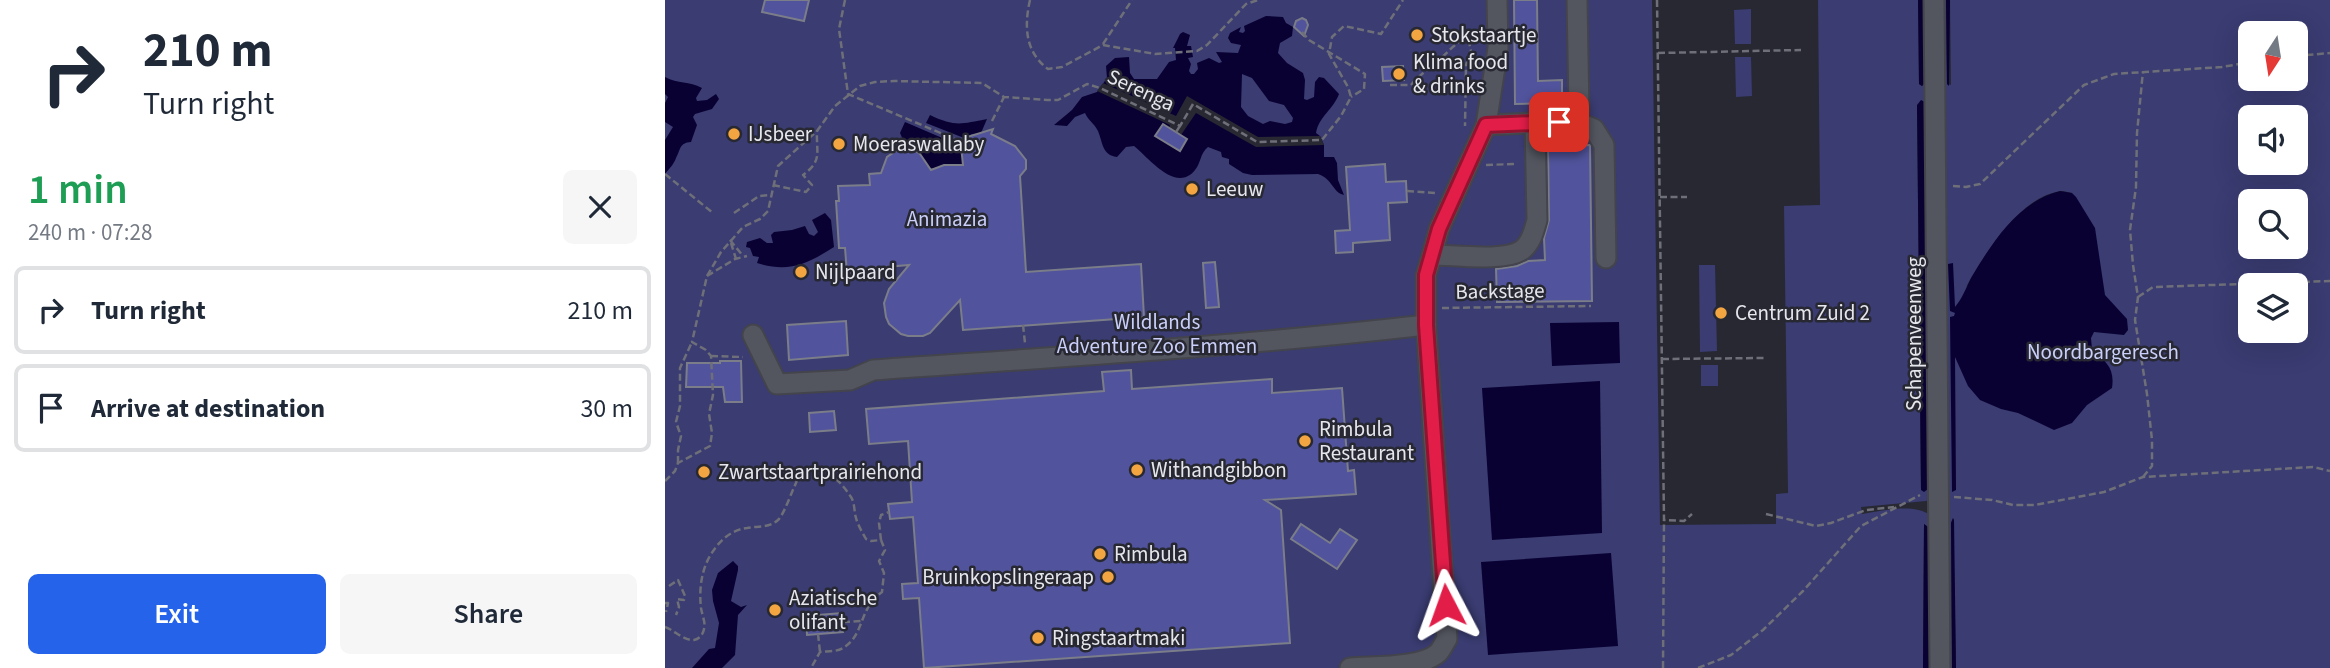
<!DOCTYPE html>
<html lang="en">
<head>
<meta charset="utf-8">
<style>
	:root { --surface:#fff; --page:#f6f6f7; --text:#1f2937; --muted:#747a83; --line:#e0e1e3; --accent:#2563eb }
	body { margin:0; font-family:"Source Sans 3",sans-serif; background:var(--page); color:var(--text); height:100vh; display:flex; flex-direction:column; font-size:26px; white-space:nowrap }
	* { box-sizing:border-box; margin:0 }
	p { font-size:23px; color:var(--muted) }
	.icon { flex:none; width:38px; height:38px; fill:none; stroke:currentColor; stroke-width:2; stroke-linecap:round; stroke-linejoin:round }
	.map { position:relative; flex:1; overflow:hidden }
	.drawer { display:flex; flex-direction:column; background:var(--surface); width:665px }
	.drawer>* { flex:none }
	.banner { background:#fff; color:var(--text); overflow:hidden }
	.needle { width:46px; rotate:192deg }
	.fabs { position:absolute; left:1573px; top:21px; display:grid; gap:14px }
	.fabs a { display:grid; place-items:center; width:70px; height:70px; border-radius:10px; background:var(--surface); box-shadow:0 7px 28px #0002; font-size:35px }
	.pin { position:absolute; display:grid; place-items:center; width:60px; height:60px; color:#fff; margin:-30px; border-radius:14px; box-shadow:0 4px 10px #0006 }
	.me { position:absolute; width:77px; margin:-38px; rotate:356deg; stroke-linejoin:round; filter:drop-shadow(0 0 5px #0008) }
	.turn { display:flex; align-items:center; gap:24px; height:147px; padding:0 28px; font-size:32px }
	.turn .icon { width:91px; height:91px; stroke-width:2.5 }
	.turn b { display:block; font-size:49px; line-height:60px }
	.round { display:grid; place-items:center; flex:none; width:74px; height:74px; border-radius:10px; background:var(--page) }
	.headline { display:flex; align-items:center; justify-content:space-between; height:119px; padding:0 28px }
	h1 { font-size:42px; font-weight:600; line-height:52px; color:#1e9e55 }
	.primary-button { display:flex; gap:14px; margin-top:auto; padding:14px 28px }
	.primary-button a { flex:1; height:80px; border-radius:10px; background:var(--accent); color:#fff; font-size:28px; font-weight:600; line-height:80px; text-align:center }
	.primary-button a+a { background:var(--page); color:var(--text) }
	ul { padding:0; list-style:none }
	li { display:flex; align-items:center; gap:21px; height:88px; margin:0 14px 10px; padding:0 14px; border:4px solid var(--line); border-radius:10px }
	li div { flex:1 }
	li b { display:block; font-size:26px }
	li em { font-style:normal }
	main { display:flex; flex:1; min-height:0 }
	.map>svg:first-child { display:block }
	.green { fill:#3a3c72; fill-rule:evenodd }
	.water { fill:#0a0133; fill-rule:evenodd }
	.pier { fill:#272832 }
	.building { fill:#51549c; stroke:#7b7d89; stroke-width:2 }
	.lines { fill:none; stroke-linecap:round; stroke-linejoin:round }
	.minor-casing { stroke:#43444c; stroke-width:23 }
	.path { stroke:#6e6f78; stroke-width:2.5; stroke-dasharray:7 3.5; stroke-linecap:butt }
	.minor { stroke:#53555f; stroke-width:19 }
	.route-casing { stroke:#92132f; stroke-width:18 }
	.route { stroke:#e11d48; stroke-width:12 }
	.poi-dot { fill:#f2a541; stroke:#272832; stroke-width:2.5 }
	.labels { text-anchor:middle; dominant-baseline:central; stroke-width:5; stroke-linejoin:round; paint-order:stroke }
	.poi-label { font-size:21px; fill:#e6e7ed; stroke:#272832; text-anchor:start }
	.street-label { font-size:21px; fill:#e6e7ed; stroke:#272832 }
	.park-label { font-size:21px; fill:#cacff9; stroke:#272832 }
</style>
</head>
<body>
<main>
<section class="drawer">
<div class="banner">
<div class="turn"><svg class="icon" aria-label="right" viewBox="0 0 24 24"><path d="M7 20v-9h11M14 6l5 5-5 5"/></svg><div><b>210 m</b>Turn right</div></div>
</div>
<div class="headline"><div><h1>1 min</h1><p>240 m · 07:28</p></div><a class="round"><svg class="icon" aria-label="close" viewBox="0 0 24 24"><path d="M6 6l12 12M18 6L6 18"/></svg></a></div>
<ul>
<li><svg class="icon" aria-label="right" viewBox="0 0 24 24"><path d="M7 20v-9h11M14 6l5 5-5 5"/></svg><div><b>Turn right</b></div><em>210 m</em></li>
<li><svg class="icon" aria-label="arrive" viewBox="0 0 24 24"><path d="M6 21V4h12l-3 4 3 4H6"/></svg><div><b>Arrive at destination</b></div><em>30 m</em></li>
</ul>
<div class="primary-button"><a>Exit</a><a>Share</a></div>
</section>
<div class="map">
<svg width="1665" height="668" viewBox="0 0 1665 668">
	<rect width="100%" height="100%" fill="#272832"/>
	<g class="green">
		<path d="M0,0H987L995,525L1111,524V494L1123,493L1119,206L1155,205L1153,0H1253L1254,84L1257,86L1259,84V0H1265L1267,498L1261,501L1196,507L1197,514C1217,511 1248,503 1265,515L1272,668H1264L1263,527L1259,524L1258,668H0ZM1260,102L1263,489L1262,490L1256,489L1252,106Z"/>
		<path d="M1273,0H1281L1282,84L1286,85L1285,0H1665V668H1291L1288,518L1286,523L1287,668H1279ZM1586,33H1631V79H1586ZM1586,117H1631V163H1586ZM1398,191L1407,193L1301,287C1320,254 1356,194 1398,191ZM1586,201H1631V247H1586ZM1586,285H1631V331H1586Z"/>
		<polygon points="1086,9 1086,44 1070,44 1069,10"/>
		<polygon points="1070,57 1086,57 1087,96 1071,97"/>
		<polygon points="1034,265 1050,265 1052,351 1035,352"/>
		<rect x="1036" y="365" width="17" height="21"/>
	</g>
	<g class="water">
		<polygon points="1253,0 1259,0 1259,84 1257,86 1254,84"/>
		<polygon points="1281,0 1285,0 1284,86 1282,84"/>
		<path d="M601,16L618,17L621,23L628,27L627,36L615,43L613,53L622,63L638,73L640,80L639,99L642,100L649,97L650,82L654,77L659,78L674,94C668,110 654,116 651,133L655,136L659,145V157H669L672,163L673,180L679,195C667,192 668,179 653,174L587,175L578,173L564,164V159L557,157L556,152L543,147C535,153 536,163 530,170C511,194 483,157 469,146L461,147L452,157C437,155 438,143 433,131C429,123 423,120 420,113L410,117L402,126L389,125L407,110L417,97L432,92L442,78L441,66L450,58L464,57L465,73L469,79H492L504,62L511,60L510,48H508L515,34L518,32L525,35L522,46H526L528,57L523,58L526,64L524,71L526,74H529L533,69L532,63L544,58L554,63L557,62L551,52L573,53L576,45L566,43L563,38L565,33L576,27L574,32L578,33L580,31L579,26ZM577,74L587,78L604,101L619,105L628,118L627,122L620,124L605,121L598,124L583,116L576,107Z"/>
		<path d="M0,77C13,84 24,81 37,88L31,98L32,101L42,100L51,94L54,99L47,109L30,114L28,117L32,125L26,142C14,143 16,149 11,158C9,164 4,169 0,174V140L8,127L0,122V103L3,97L0,94Z"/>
		<polygon points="1256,100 1260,102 1263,489 1259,492 1256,490 1252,105"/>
		<path d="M265,115C290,127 296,124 322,119L316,133L307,134L299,138L261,123Z"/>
		<polygon points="240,122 296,146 301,169 283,165 264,169 255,154 242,149 235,133"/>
		<path d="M1395,191L1407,193L1411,197L1430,228L1440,295L1462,319L1463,330L1459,335L1429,332L1426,338L1427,349C1441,362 1450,368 1447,388L1422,405L1407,423L1389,430L1353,413L1336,409L1315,400L1303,386L1290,357L1291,490L1287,492L1285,317L1289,316L1290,313L1285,311L1283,264L1288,263L1290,307C1297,299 1301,288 1306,278C1327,243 1353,201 1395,191Z"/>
		<path d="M160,213L166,220L169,247C142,264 124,273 92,263L94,257L88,256L85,248L81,247L82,242L95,238L102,243H108L106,235L109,232L127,230L140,226L144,234L149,236L153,232L147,220Z"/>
		<polygon points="954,322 955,363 887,366 885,323"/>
		<polygon points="935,381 937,533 827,540 817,388"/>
		<polygon points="1288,518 1289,520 1291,668 1287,668 1286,523"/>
		<polygon points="1259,524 1263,527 1264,668 1258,668"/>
		<polygon points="946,553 953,646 823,655 816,562"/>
		<polygon points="68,561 73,566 73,570 66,601 76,607 82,605 73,615 70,655 57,668 27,668 44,649 50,648 54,623 48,601 47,590 53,573"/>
	</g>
	<polygon class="pier" points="438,83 511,116 522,96 593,137 655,136 659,145 591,147 531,113 516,135 504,128 505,125 432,91"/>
	<g class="building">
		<polygon points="100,0 144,0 139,21 97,12"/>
		<polygon points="849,0 872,0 873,81 897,80 897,103 850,104"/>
		<polygon points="637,18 641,20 643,25 639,36 629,27 631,21"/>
		<polygon points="738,66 739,80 718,81 717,67"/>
		<polygon points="498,124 522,139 515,151 490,136"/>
		<polygon points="328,129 326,134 350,146 361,160 361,169 355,176 361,272 476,264 479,317 298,330 295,300 265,333 258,336 243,336 236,334 224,324 221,317 219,303 224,289 244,265 198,269 198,273 182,273 180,248 174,248 171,201 174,201 173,186 205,185 204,174 216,173 222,157 234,149 249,150 255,154 266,170 279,165 298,165 296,146 299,138"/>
		<polygon points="925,145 927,301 832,302 831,269 852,266 863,261 880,260 879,238 884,220 883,146"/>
		<polygon points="720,164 721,182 741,181 742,202 723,203 725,240 688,243 688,252 671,253 670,231 685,230 681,167"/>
		<polygon points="550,262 554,307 541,308 538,263"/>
		<polygon points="181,321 183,355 124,360 122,325"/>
		<polygon points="55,361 76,361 77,402 60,402 58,387 21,387 22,363 55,363"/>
		<polygon points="466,370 467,389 607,379 607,393 677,388 683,471 689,470 691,494 600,500 616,510 625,643 259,668 254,598 238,599 237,584 253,583 248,517 225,519 223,504 247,502 243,441 204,444 201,409 439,391 437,372"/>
		<polygon points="169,411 171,430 145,432 144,413"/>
		<polygon points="636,524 665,543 675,529 692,540 672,569 626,539"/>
		<polygon points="177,613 178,632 142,635 141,616"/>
	</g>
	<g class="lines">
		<g class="minor-casing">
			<g id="minor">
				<polyline points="1269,0 1275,668"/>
				<polyline points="910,121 929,129 939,145 941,258"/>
				<polyline points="821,125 833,48 832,0"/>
				<polyline points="767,255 774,229 821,125 910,121 914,110 912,0"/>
				<path d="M88,335L112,384L185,380L208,370C393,357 577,346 761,325V275L767,255C789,255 840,262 857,250C866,243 869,231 872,220L870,124"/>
				<path d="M685,668C709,666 756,668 773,653C777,649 779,643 782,639L761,325"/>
			</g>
		</g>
		<g class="path">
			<polyline points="180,0 174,29 183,94 297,142"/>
			<path d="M365,0C359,26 360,52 383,69L397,67L438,45L490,54L532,51L542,45L581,4L593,0"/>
			<polyline points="992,0 999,520 1019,521 1027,514"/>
			<polyline points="637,32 644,40 700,74 699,89 686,97"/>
			<polyline points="438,44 467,0"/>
			<polyline points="993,53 1136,50"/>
			<polyline points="1631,56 1665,53"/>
			<path d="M725,85H746C756,73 766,68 776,58C784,51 790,44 798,39L804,42L806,51L801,65L800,126"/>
			<polyline points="327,121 339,97"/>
			<polyline points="511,132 515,126"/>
			<polyline points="821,165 849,164 852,162"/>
			<polyline points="0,174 48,213"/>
			<path d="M108,185L141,192L147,185L138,175C158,160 151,153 152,131"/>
			<polyline points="1288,186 1301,187 1315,184 1419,85 1449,74 1557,67 1586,62"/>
			<polyline points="742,191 770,193"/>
			<polyline points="995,197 1022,197"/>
			<polyline points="69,213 94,196 105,195"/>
			<polyline points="65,240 78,256"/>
			<polyline points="66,243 71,259"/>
			<polyline points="42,276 70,259 82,256"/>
			<polyline points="1473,297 1488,287 1665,281"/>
			<polyline points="777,308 926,306"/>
			<polyline points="358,325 360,343"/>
			<polyline points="46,356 78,357"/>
			<polyline points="997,359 1099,358"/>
			<polyline points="13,463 13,450 16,436 11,422 15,406 15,368 27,342"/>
			<polyline points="1478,477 1487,466 1487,440 1482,394 1470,320 1473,297 1468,265 1465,230 1471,187 1472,133 1478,71"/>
			<polyline points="0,481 10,471 13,463 45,446 47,433 44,414 48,395 46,356 41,350 27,342 42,276 56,252 78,227 95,219 103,211 113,166 152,131 170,106 195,86 210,82 229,81 317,83 339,97 382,100 393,100 422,84 435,88 515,126 528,104 592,142 657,140 676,116 686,97 683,87 664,54 667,37 679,26 716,34 738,0"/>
			<polyline points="1289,497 1327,500 1348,505 1370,505 1439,492 1478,477 1648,467 1665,471"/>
			<polyline points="1101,514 1151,526 1166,523 1201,510 1229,507"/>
			<polyline points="216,540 214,523 216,515 224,512"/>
			<polyline points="4,586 13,580 20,596 19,600 12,599 14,607 11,615"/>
			<polyline points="0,603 3,603 1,612"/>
			<polyline points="178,622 197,621"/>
			<path d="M0,627C9,630 19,641 29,640C34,639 38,635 39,629C41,623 37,615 36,608C34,591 36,571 45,556C53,542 65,530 82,528C92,526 104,528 113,520C121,512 128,485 137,472C158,463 174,479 186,497C190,503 189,512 191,518C193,525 197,532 201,539L206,541L216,540L220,550L214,561L219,573L217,592C193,609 200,635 178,648C172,652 162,651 155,652L146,668"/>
			<polyline points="153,634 155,652"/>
			<polyline points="998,668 999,520"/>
			<polyline points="1033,668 1066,655 1098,630 1138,591 1196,526 1255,495"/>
		</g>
		<use href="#minor" class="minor"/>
	</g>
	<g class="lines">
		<g class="route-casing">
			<polyline id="route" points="781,605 761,325 761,275 774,229 821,125 894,122"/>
		</g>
		<use href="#route" class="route"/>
	</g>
	<g class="poi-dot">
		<circle cx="752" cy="35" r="7"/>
		<circle cx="734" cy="74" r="7"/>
		<circle cx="69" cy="134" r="7"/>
		<circle cx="174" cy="144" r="7"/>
		<circle cx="527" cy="189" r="7"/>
		<circle cx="136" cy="272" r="7"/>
		<circle cx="1056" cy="313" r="7"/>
		<circle cx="640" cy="441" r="7"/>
		<circle cx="472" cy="470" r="7"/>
		<circle cx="39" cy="472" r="7"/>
		<circle cx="435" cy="554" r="7"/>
		<circle cx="443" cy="577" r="7"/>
		<circle cx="110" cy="610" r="7"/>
		<circle cx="373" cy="638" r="7"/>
	</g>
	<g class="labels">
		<g class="poi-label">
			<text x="766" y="35">Stokstaartje</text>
			<text x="748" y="62">Klima food<tspan x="748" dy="24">&amp; drinks</tspan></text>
			<text x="83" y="134">IJsbeer</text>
			<text x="188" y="144">Moeraswallaby</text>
			<text x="541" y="189">Leeuw</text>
			<text x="150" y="272">Nijlpaard</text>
			<text x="1070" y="313">Centrum Zuid 2</text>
			<text x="654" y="429">Rimbula<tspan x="654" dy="24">Restaurant</tspan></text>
			<text x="486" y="470">Withandgibbon</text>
			<text x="53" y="472">Zwartstaartprairiehond</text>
			<text x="449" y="554">Rimbula</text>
			<text x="429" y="577" text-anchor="end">Bruinkopslingeraap</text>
			<text x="124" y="598">Aziatische<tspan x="124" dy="24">olifant</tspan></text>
			<text x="387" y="638">Ringstaartmaki</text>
		</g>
		<g class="street-label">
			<text transform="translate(476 90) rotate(25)">Serenga</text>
			<text transform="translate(835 291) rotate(-1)">Backstage</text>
			<text transform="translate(1249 334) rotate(-90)">Schapenveenweg</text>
		</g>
		<g class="park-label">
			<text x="282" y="219">Animazia</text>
			<text x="492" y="322">Wildlands<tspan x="492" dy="24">Adventure Zoo Emmen</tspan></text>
			<text x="1438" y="352">Noordbargeresch</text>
		</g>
	</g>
</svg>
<div class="fabs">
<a><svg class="needle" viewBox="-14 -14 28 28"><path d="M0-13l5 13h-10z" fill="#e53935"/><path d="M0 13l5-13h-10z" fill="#747a83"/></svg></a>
<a><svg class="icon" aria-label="sound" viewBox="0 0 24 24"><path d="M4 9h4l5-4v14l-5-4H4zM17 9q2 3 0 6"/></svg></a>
<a><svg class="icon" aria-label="search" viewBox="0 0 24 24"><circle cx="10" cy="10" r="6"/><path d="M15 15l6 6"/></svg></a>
<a><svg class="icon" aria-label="layers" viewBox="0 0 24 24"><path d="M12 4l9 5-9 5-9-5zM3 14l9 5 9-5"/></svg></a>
</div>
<div class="pin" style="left:894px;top:122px;background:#d93025"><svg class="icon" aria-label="arrive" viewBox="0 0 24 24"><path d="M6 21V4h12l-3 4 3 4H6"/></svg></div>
<svg class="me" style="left:781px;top:605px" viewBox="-20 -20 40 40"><path d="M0-17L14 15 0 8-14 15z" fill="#e11d48" stroke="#fff" stroke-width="4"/></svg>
</div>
</main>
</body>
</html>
